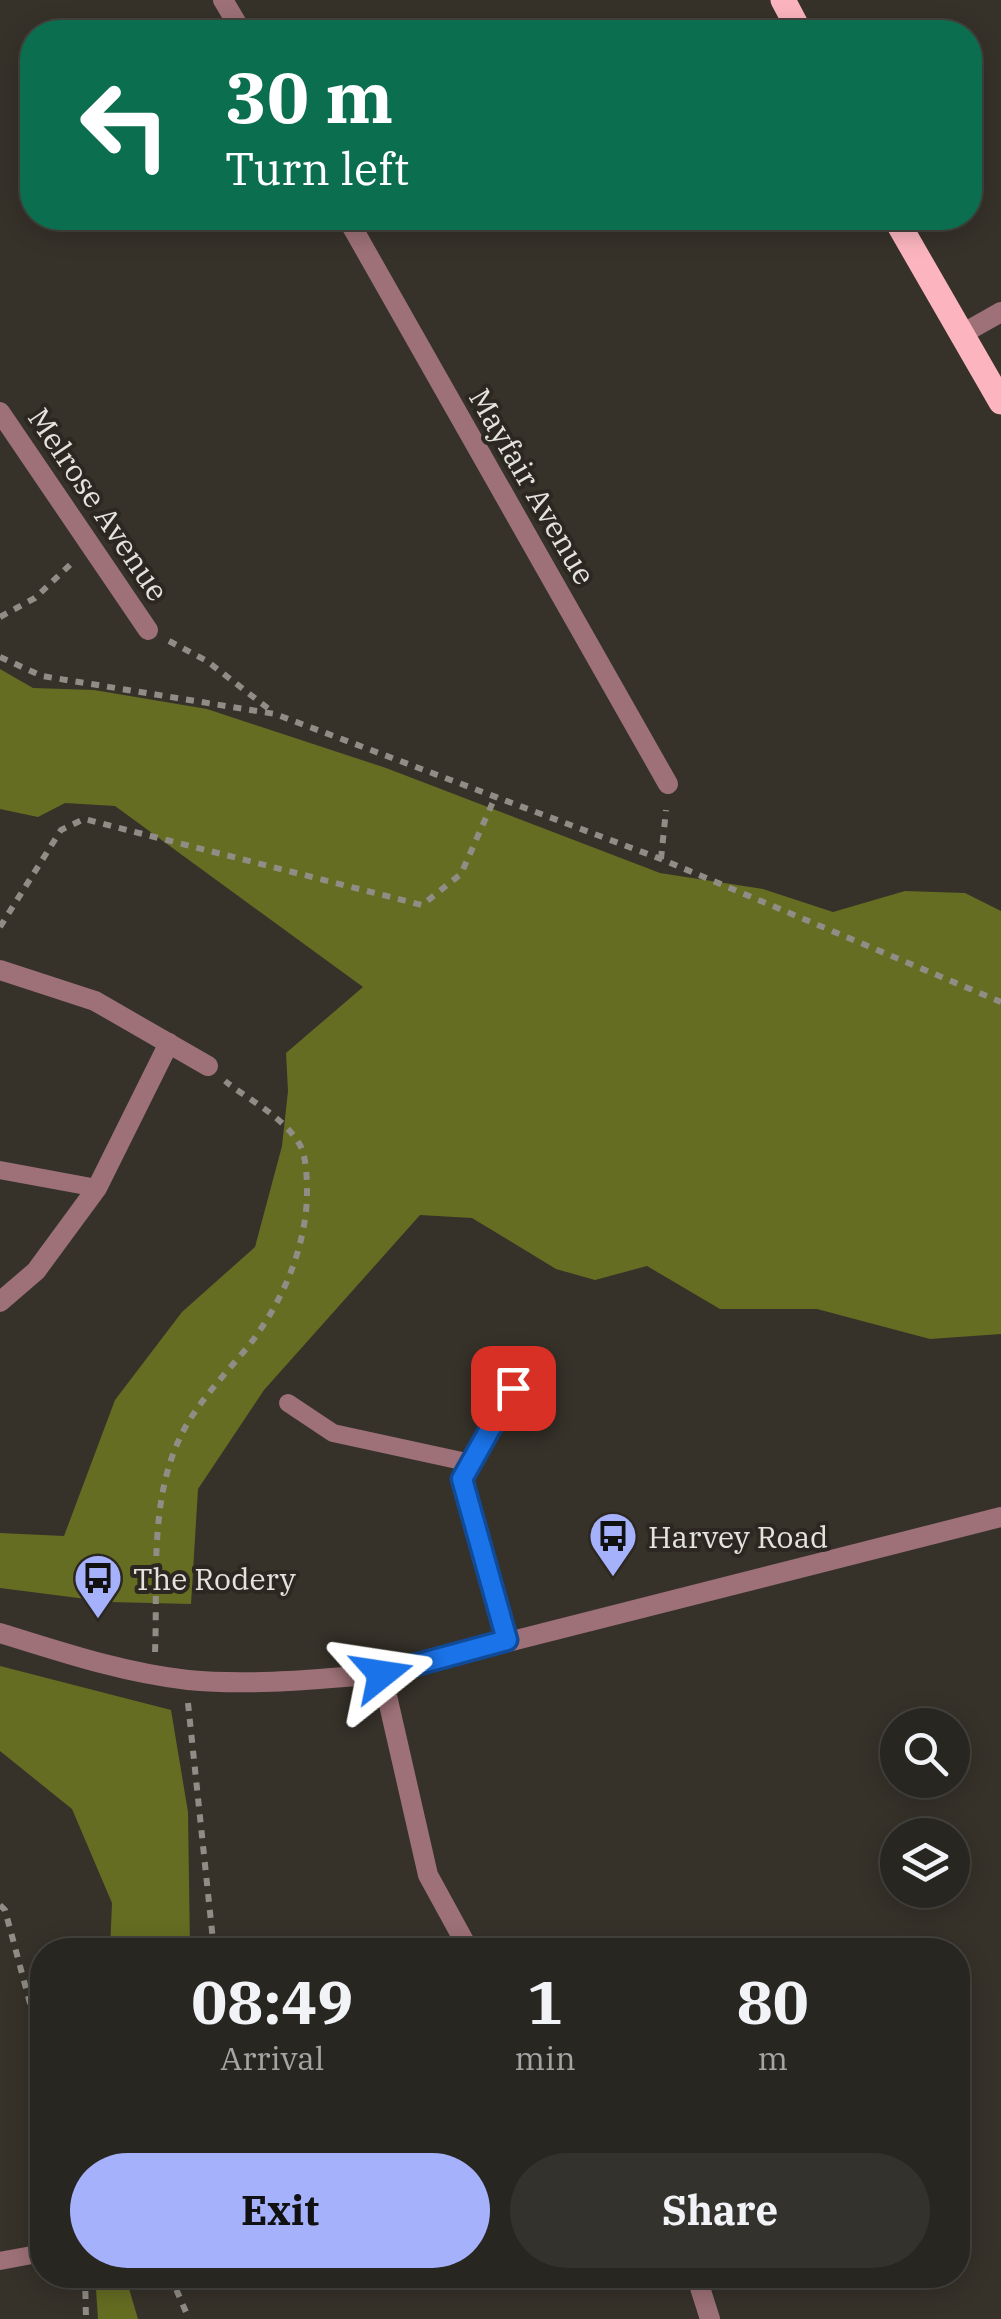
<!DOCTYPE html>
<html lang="en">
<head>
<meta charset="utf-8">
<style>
	:root { --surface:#282620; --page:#34322d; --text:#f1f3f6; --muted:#a5a5a5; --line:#44433e; --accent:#a6b1fc }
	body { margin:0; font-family:"IBM Plex Serif",serif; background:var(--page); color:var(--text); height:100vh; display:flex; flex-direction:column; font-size:38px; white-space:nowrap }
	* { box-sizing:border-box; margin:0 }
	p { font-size:32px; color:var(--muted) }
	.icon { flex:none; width:55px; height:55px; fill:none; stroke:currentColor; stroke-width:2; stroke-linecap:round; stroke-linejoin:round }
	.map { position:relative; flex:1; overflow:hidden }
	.sheet { position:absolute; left:30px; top:1938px; width:940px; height:350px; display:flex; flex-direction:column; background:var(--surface); border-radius:40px; box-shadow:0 5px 25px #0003,0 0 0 2px var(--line) }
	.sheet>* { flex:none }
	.hud { position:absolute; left:20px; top:20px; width:962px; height:210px; border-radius:40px; box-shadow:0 5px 25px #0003,0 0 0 2px var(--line); background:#0b6e4f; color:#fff; overflow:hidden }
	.controls { position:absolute; left:880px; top:1708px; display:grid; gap:20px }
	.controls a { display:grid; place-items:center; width:90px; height:90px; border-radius:50%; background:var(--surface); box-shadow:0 5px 25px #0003,0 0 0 2px var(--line); font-size:50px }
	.pin { position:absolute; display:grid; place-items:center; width:85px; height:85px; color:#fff; margin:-42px; border-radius:20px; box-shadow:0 5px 15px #0006 }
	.me { position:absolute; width:110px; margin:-55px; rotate:75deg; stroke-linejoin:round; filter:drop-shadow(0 0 8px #0008) }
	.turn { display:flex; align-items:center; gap:35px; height:210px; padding:0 40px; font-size:45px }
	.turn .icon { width:130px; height:130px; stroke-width:2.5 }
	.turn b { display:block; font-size:70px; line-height:85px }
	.eta { display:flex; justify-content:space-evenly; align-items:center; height:170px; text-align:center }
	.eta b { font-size:60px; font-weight:700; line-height:70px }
	.action { display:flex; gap:20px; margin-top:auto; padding:20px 40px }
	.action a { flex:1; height:115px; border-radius:60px; background:var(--accent); color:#111; font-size:40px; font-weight:700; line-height:115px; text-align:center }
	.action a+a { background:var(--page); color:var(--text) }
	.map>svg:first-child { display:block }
	.forest { fill:#656d22 }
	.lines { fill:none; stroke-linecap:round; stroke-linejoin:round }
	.path { stroke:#908d86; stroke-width:6; stroke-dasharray:8 8; stroke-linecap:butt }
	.service { stroke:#9d7177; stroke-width:18 }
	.minor { stroke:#9d7177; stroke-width:20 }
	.primary { stroke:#fcb5bf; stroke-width:25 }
	.route-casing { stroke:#114b97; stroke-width:25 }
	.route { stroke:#1a73e8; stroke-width:18 }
	.labels { text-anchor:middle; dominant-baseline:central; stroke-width:8; stroke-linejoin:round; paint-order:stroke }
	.street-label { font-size:30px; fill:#e5e3de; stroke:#2c2821 }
	.poi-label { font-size:30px; fill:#e5e3de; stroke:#2c2821; text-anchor:start }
</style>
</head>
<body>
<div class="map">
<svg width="1001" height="2319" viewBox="0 0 1001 2319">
	<rect width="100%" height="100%" fill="#36322a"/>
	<g class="forest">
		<polygon points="0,669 33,688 94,690 207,709 386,768 660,873 763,889 833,912 905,891 965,893 1001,911 1001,1334 930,1339 817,1309 720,1309 647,1266 595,1280 556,1269 472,1218 420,1215 264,1390 198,1489 191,1604 110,1602 0,1588 0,1533 64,1536 115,1400 182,1312 255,1247 282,1146 288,1091 286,1053 363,987 115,806 65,803 38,817 0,809"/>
		<polygon points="0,1666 171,1710 188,1812 190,1950 110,1950 112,1903 72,1809 0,1751"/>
		<polygon points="95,2275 125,2275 138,2319 98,2319"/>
	</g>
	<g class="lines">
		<g class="path">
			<polyline points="0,617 35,598 74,561"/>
			<polyline points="169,641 207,661 274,713"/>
			<polyline points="0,657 42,676 275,714 661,859 1001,1002"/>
			<polyline points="661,859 666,810"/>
			<polyline points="0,927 61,830 84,819 422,905 461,874 496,795"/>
			<path d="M155,1652C158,1583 149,1507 178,1442C194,1405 225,1375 250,1344C282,1302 305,1250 307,1197C307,1182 307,1158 300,1145C283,1116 250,1101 225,1081"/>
			<polyline points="188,1703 214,1950"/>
			<polyline points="0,1905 5,1910 42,2048"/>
			<polyline points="85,2275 86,2319"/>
			<polyline points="170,2275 189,2319"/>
		</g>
		<g class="service">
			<polyline points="0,1170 97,1188"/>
			<polyline points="288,1403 333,1433 471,1463"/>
			<polyline points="0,2261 32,2255"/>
		</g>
		<g class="minor">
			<polyline points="223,0 242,32"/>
			<polyline points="347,218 668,784"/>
			<polyline points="962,334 1001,312"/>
			<polyline points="0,412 148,630"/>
			<polyline points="0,970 95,1001 208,1066"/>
			<polyline points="0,1302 36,1271 97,1188 169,1043"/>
			<path d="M0,1633C61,1652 124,1673 188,1680C252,1686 318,1679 382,1674L1001,1517"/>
			<polyline points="507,1640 462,1479 513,1388"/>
			<polyline points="382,1674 428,1875 469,1950"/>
			<polyline points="696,2275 710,2319"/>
		</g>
		<g class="primary">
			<polyline points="783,0 800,32"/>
			<polyline points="895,218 1001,402"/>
		</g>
	</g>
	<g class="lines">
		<g class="route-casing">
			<polyline id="route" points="382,1674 507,1640 462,1479 513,1388"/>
		</g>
		<use href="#route" class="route"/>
	</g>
	<defs>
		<g id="bus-pin" transform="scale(2.5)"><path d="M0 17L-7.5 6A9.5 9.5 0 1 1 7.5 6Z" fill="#a6b1fc" stroke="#2c2821"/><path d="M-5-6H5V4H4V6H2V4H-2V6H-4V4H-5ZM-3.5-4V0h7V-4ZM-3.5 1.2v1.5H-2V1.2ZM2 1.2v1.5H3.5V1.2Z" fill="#111"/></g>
	</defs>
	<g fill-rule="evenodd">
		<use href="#bus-pin" x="613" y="1536"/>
		<use href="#bus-pin" x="98" y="1578"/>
	</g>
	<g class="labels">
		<g class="street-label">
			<text transform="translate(533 486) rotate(60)">Mayfair Avenue</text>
			<text transform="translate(99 504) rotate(56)">Melrose Avenue</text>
		</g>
		<g class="poi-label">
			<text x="648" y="1536">Harvey Road</text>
			<text x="133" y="1578">The Rodery</text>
		</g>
	</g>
</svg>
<div class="controls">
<a><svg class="icon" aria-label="search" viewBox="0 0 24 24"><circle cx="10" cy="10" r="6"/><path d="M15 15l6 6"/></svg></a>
<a><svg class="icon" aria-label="layers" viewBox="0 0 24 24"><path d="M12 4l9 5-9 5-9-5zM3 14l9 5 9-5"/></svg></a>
</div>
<div class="pin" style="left:513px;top:1388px;background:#d93025"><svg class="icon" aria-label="arrive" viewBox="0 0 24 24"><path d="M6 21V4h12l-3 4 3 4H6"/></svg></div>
<svg class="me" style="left:382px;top:1674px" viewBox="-20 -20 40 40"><path d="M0-17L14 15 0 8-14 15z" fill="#1a73e8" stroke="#fff" stroke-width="4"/></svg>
<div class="hud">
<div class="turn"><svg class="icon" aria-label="left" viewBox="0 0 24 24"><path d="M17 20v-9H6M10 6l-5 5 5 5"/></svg><div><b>30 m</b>Turn left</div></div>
</div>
<section class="sheet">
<div class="eta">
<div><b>08:49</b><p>Arrival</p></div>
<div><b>1</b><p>min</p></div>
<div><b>80</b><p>m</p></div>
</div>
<div class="action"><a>Exit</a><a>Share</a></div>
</section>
</div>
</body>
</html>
